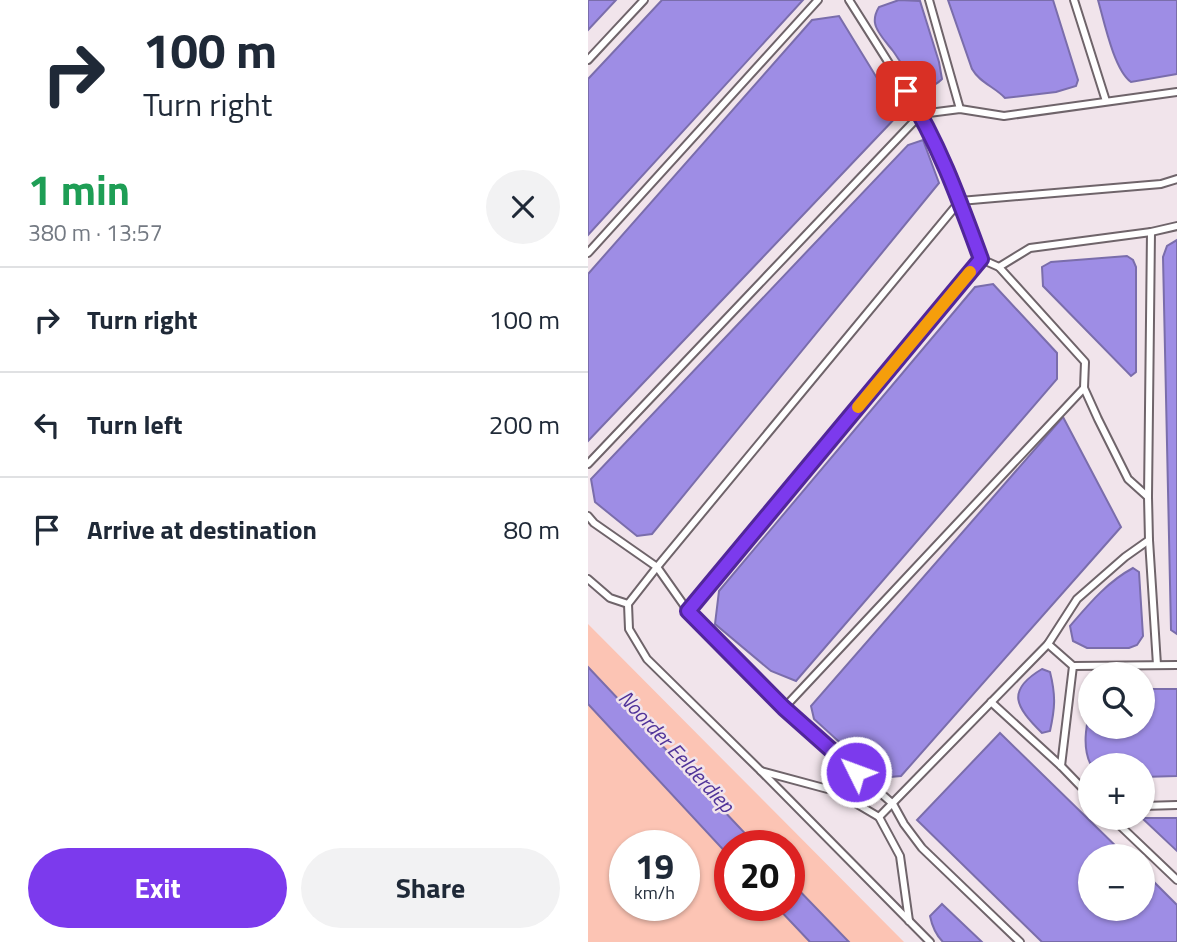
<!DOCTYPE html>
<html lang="en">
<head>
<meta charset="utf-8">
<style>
	:root { --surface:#fff; --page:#f2f2f3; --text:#1f2937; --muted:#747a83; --line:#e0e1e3; --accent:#7c3aed }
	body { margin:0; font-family:"Titillium Web",sans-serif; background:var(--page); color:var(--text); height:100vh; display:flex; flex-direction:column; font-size:26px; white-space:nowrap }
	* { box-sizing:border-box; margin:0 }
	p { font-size:23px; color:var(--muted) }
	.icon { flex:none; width:38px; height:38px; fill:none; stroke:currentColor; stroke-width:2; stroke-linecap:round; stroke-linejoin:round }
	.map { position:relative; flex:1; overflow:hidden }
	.side { display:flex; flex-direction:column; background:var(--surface); width:588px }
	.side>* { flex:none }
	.guide { background:#fff; color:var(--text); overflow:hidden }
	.fabs { position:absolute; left:490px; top:662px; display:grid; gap:14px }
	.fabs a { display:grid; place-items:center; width:77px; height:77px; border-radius:50%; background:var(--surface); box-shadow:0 2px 5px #0004; font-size:35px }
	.speed { position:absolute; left:21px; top:830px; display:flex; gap:14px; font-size:35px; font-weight:700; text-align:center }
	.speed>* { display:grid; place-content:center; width:91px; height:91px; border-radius:50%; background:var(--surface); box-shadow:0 2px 5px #0004; line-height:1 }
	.speed small { font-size:18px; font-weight:400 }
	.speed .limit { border:10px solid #d22; background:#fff; color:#111 }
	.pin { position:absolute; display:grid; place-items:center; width:60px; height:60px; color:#fff; margin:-30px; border-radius:14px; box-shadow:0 4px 10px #0006 }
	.me { position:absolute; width:77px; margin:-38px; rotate:312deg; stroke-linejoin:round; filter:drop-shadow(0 0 5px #0008) }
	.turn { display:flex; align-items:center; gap:24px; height:147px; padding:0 28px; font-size:32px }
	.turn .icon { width:91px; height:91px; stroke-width:2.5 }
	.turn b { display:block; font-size:49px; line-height:60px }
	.round { display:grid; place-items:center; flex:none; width:74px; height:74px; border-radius:37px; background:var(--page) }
	.overview { display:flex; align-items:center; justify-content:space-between; height:119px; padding:0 28px }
	h1 { font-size:42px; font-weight:700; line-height:52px; color:#1e9e55 }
	.action { display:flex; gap:14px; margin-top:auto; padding:14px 28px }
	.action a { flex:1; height:80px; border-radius:42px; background:var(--accent); color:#fff; font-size:28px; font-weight:700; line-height:80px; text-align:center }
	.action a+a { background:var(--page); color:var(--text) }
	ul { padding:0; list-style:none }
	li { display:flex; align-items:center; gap:21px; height:105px; padding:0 28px; border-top:2px solid var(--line) }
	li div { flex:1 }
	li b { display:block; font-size:26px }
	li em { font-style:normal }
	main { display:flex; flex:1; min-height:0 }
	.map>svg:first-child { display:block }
	.green { fill:#fcc4b4; fill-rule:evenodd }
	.water { fill:#9e8de5; stroke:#7a6dab; stroke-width:2 }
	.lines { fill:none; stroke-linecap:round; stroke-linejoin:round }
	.service-casing { stroke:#6f646a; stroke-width:10 }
	.service { stroke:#fff; stroke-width:6 }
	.route-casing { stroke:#51269a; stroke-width:18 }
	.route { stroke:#7c3aed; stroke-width:12 }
	.slow { stroke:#f59e0b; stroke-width:12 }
	.labels { text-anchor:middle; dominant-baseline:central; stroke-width:5; stroke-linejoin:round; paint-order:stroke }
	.water-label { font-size:21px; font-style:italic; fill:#503399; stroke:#f1e4eb }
</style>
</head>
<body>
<main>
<section class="side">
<div class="guide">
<div class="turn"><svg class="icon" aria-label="right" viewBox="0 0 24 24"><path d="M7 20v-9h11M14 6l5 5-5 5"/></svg><div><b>100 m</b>Turn right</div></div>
</div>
<div class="overview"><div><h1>1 min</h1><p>380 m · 13:57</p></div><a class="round"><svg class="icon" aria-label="close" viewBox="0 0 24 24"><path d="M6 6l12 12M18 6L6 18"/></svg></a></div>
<ul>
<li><svg class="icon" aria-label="right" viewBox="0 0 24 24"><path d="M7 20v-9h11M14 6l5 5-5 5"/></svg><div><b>Turn right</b></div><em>100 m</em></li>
<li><svg class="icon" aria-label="left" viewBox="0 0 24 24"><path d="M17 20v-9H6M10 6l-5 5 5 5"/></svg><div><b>Turn left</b></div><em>200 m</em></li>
<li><svg class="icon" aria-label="arrive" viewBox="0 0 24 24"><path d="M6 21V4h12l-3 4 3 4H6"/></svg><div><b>Arrive at destination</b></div><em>80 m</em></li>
</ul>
<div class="action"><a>Exit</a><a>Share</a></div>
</section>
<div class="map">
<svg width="589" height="942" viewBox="0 0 589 942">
	<rect width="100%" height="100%" fill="#f1e4eb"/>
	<g class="green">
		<polygon points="0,624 316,942 261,942 201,880 201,845 168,845 0,667"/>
		<path d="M0,704L142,857V905H187L222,942H0ZM37,845H96V905H37Z"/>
	</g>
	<g class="water">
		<polygon points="0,0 28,0 0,30"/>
		<polygon points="74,0 215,0 0,235 0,79"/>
		<path d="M311,0L332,1L351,62L354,79C333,101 316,66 305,51C299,43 288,32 287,23C286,17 288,12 291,7Z"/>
		<path d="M360,0H465L490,80L488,86L468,92L417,98C407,87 392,83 384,69Z"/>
		<path d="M510,0H589V74L543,82C526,70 516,21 510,0Z"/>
		<polygon points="251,16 311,114 0,441 0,274 224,20"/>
		<polygon points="335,140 351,183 64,534 49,536 7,502 3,479 320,145"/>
		<polygon points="589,240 589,634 583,630 575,257 579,246"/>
		<polygon points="539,256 545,260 548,267 548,372 543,376 455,286 454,267 463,262"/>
		<polygon points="405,284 469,353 469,379 208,681 183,671 127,624 131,591 387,287"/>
		<polygon points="475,417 533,527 313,776 291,778 226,719 223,706"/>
		<path d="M545,568L551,572L555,636L549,645L541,648H499L485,641L482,626C501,604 519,582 545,568Z"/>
		<polygon points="0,667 168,845 142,845 142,857 0,704"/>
		<path d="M454,669L462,672C468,696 467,708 462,731L454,733C428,707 417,691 454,669Z"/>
		<path d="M555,689H589V776L555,777V765H503C494,748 498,727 502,709V726H555Z"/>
		<polygon points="412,733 538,856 502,856 502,908 555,908 555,871 589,905 589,942 454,942 329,820"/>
		<polygon points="554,818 589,818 589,851"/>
		<polygon points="201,880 261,942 222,942 187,905 201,905"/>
		<path d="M354,904L394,942H355C348,935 344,926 342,916Z"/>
	</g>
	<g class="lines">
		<g class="service-casing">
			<g id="service">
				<polyline points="261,0 333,114 372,201 393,259 411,267 497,362 496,388 510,419 540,479 560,497 561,540 537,557 489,599 460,644 291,817"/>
				<polyline points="341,0 372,109"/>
				<polyline points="486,0 518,101"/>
				<polyline points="0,60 56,0"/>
				<polyline points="0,253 230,0"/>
				<polyline points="411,267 442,248 563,232 589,226"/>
				<polyline points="0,464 333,114 372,109 416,116 589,92"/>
				<polyline points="560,497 563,232"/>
				<polyline points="0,516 6,523 69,567 100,611 196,708 305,804 316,824 334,848 432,942"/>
				<polyline points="561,540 569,665"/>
				<polyline points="0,579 22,598 40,604"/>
				<polyline points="100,611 393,259"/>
				<polyline points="460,644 485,666 473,766"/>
				<polyline points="485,666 589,665"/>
				<polyline points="403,702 473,766 502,796"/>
				<polyline points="196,708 496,388"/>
				<polyline points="173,771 247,791 291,817 312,856 321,921"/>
				<polyline points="555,806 589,805"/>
				<polyline points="523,817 589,880"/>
				<polyline points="342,942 173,771 59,659 41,629 40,604 69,567 372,201 573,184 589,179"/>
			</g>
		</g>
		<use href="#service" class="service"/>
	</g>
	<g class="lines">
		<g class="route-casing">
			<path id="route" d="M268,772L196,708L100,611L393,259C372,202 351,143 318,91"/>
		</g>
		<use href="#route" class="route"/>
		<polyline class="slow" points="270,407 382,272"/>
	</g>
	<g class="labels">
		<g class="water-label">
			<text transform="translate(89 751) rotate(47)">Noorder Eelderdiep</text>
		</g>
	</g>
</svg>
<div class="fabs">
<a><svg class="icon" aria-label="search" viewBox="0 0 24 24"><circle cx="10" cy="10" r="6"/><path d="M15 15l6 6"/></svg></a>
<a>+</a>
<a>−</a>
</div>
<div class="speed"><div>19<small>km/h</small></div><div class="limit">20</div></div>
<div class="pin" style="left:318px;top:91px;background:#d93025"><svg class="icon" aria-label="arrive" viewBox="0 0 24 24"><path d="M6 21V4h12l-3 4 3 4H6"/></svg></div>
<svg class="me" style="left:268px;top:772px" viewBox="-20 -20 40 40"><circle r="17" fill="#7c3aed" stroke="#fff" stroke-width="3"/><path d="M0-11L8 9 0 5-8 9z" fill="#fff"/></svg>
</div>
</main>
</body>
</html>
